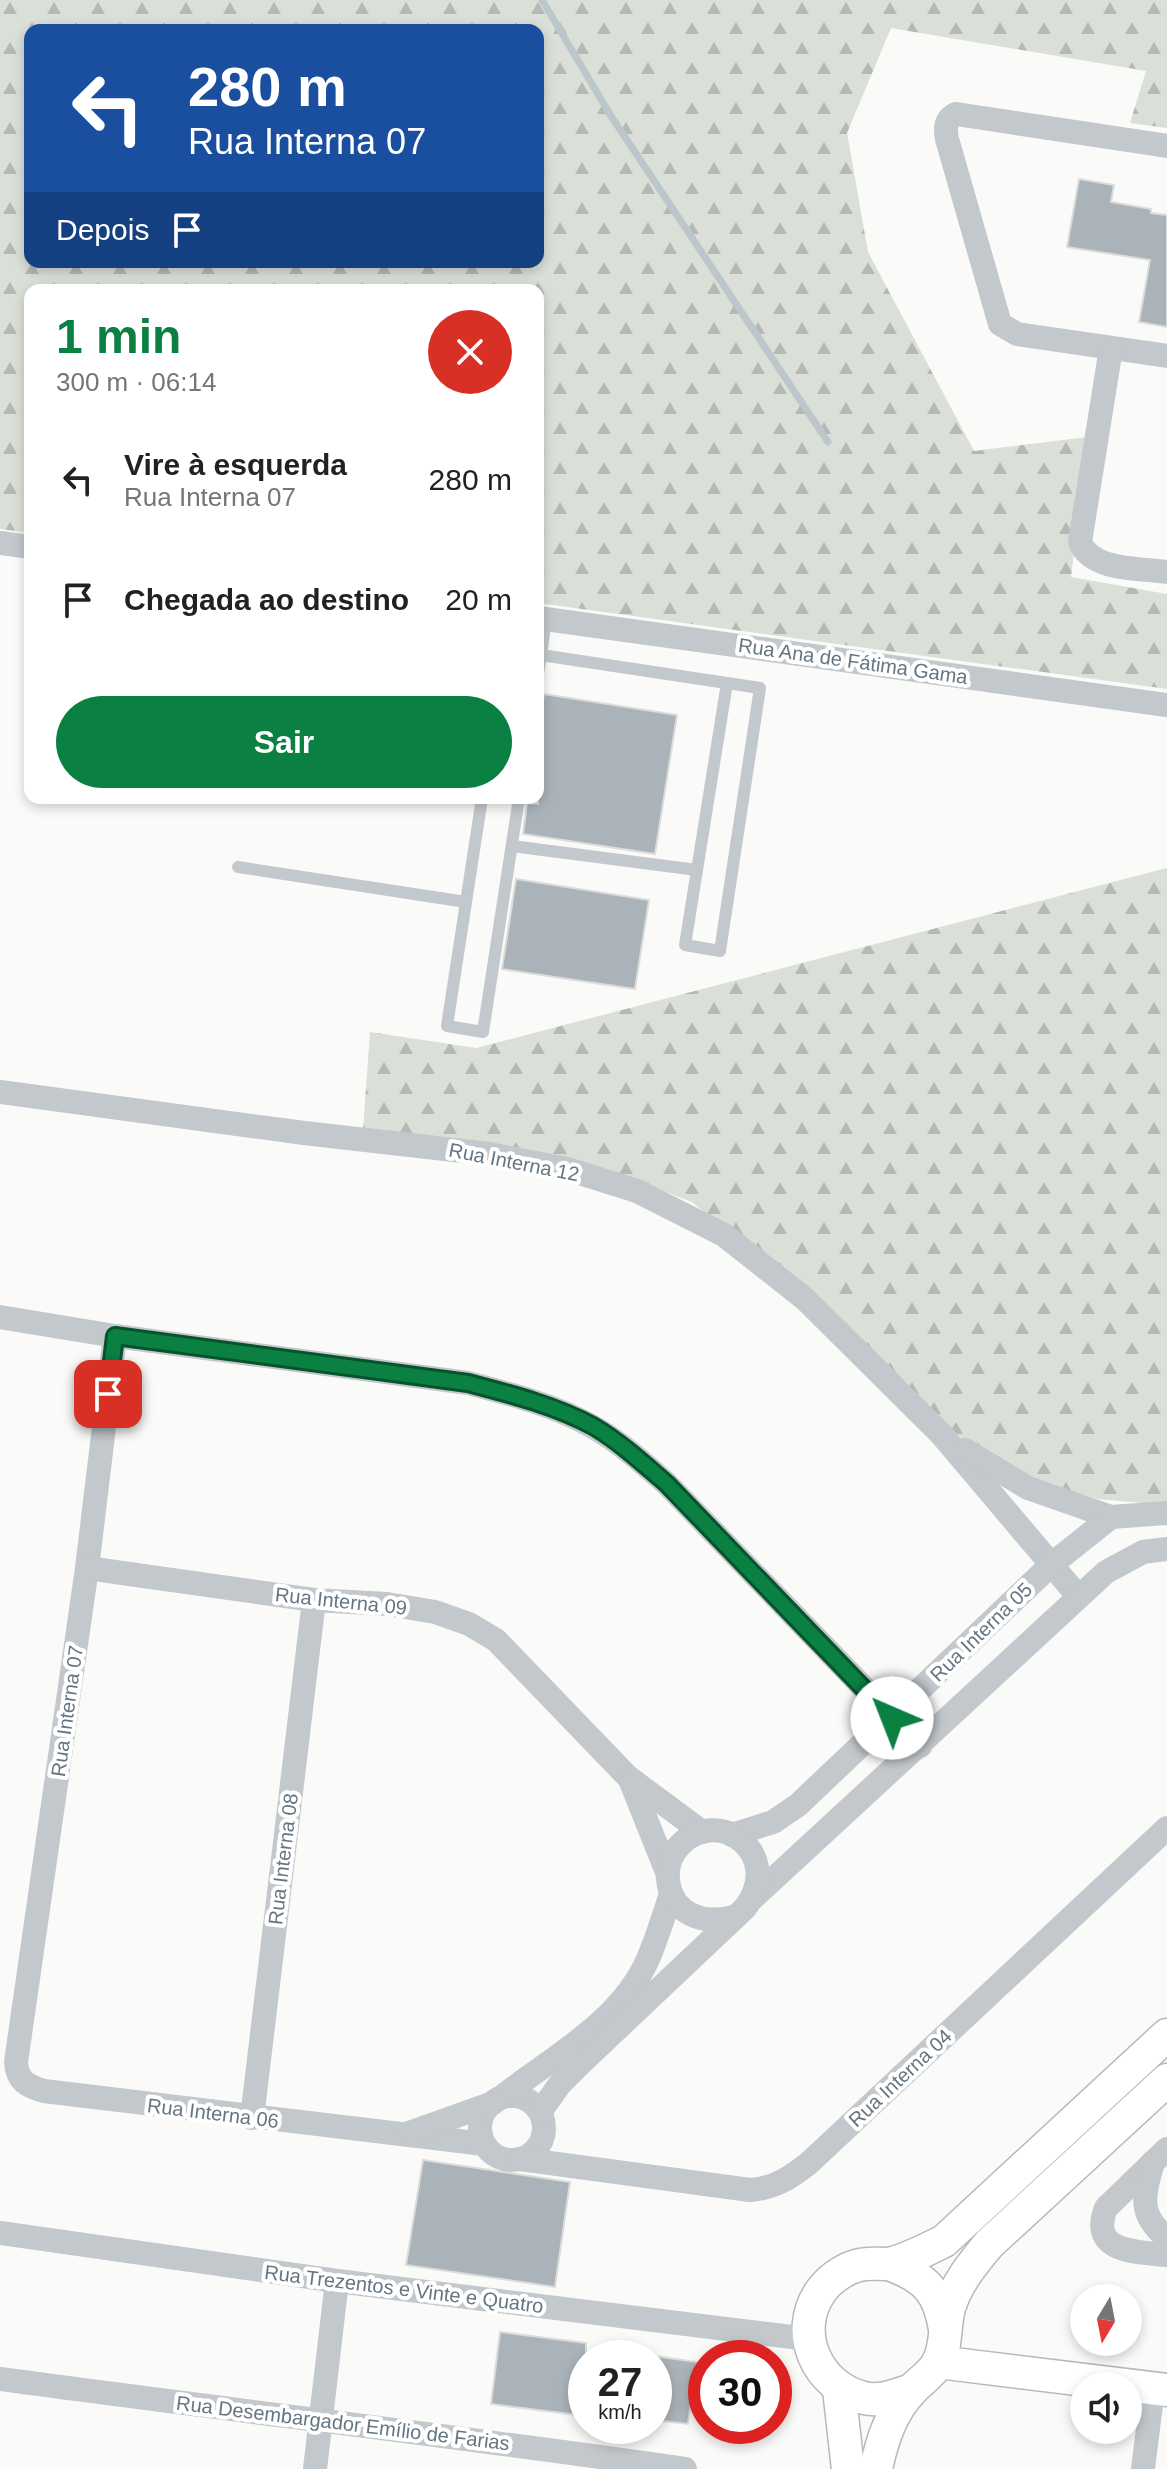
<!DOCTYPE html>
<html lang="pt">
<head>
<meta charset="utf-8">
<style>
	:root { --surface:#fff; --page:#f2f2f2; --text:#202124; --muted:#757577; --accent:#0b8043 }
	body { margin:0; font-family:Helvetica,sans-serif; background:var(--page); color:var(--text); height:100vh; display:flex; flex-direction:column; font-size:30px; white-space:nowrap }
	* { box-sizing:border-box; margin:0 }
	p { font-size:26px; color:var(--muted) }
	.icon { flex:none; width:44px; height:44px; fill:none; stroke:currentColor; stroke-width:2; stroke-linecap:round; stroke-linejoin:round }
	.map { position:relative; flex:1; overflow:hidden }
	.details { position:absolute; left:24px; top:284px; width:520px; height:520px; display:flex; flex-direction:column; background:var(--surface); border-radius:16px; box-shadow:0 4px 12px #0003 }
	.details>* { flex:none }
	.hud { position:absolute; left:24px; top:24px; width:520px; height:244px; border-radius:16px; box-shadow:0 4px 12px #0003; background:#1a4fa0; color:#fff; overflow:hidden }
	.needle { width:52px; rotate:190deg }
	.buttons { position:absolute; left:1070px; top:2284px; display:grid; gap:16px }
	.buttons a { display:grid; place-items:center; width:72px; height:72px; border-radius:50%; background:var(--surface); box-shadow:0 4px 12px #0003; font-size:40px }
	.speed { position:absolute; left:568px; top:2340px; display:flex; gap:16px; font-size:40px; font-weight:700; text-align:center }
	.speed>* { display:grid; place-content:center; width:104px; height:104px; border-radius:50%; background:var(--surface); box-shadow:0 4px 12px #0003; line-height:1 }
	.speed small { font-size:20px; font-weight:400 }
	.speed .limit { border:12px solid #d22; background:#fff; color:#111 }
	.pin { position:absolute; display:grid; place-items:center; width:68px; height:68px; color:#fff; margin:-34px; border-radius:16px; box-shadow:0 4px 12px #0006 }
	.me { position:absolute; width:88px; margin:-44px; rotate:316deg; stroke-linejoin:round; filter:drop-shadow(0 0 6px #0008) }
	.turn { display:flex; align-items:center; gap:28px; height:168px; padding:0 32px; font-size:36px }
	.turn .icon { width:104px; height:104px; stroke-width:2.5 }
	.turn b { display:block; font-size:56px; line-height:68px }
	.then { display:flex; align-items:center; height:76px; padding:0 32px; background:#0003; gap:16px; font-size:30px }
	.round { display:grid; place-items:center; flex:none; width:84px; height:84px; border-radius:42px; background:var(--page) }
	.headline { display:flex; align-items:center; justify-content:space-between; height:136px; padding:0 32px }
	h1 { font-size:48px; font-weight:800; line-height:60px; color:var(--accent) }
	.button { display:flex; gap:16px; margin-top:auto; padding:16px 32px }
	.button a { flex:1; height:92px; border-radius:48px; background:var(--accent); color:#fff; font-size:32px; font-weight:800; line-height:92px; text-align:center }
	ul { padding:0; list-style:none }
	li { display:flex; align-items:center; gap:24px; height:120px; padding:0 32px }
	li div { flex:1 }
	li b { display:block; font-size:30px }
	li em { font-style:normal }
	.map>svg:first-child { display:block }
	.forest { fill:url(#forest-firs); fill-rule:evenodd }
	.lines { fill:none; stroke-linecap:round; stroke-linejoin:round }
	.stream { stroke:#bbc7cb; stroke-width:7 }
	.building { fill:#aab3b9; stroke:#dcdcda; stroke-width:2 }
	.secondary-casing { stroke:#b3babf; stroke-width:35 }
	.lane { stroke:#c3c8cc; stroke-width:12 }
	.street { stroke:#c3c8cc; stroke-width:24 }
	.secondary { stroke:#fff; stroke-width:32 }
	.route-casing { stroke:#07532c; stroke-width:20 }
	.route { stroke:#0b8043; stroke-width:14 }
	.labels { text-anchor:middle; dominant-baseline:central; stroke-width:8; stroke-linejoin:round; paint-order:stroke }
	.street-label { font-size:20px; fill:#657683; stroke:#fff }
</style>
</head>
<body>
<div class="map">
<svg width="1167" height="2469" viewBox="0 0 1167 2469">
	<defs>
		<pattern id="forest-firs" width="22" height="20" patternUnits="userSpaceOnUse" patternTransform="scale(2)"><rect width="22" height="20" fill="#dadfd7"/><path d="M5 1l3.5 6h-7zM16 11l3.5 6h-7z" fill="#b4b9b4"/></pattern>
	</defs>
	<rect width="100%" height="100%" fill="#fafaf8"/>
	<g class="forest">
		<path d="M0,0H1167V128L1130,123L1146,71L891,28L847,133L868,252L974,451L1088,437L1071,577L1167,594V689L538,603V290H30V533L0,529ZM30,30H538V262H30Z"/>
		<polygon points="1167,868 1167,1502 1154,1504 1098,1499 1025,1478 973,1450 867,1345 692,1202 607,1170 363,1130 370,1032 476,1048"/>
	</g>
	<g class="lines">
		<polyline class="stream" points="542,0 611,116 828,442"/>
	</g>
	<g class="building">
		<polygon points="1079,179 1114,185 1111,202 1151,209 1151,213 1167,215 1167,327 1139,322 1150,260 1067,247"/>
		<polygon points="544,694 677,715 655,854 523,834 527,803 538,804 538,734"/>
		<polygon points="516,879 649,900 635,989 502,969"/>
		<polygon points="423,2160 570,2182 555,2287 406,2265"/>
		<polygon points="500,2332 586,2343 586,2416 491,2404"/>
		<polygon points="654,2356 697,2362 688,2424 654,2420"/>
	</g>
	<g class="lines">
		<g class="secondary-casing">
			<g id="secondary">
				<path d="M889,2264C925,2277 939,2291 945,2329"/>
				<polyline points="938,2362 1167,2390"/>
				<polyline points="839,2389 848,2469"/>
				<path d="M912,2390C896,2395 881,2402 864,2398C817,2387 792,2332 821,2291C831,2277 851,2264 868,2264C876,2263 885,2265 893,2263C911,2258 928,2249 944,2241L1167,2035"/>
				<path d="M876,2469C882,2440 891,2412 912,2390C921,2380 931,2375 938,2363C947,2346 944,2326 949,2308C956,2284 973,2263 989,2244L1167,2080"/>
			</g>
		</g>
		<g class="lane">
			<polyline points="538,654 541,655 546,619"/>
			<polyline points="538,674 541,655 760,688 720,951 685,945 727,683"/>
			<polyline points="482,798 447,1026 483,1032 519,798"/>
			<polyline points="512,846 697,870"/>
			<polyline points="238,867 466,902"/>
		</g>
		<g class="street">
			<path d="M1167,146L956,114C945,119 945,128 947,139L1000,324L1017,334L1167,356"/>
			<path d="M1111,348L1080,542C1091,571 1140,568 1167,572"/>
			<polyline points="0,543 30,547"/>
			<polyline points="538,618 1167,705"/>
			<polyline points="0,1092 304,1133 489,1154 567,1169 637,1191 724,1235 805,1299 941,1434 1078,1596"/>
			<path d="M0,1317L115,1336L468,1383C510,1394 554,1405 593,1427C620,1442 644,1464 667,1484L920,1746"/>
			<path d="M115,1336L87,1568L16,2062C17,2081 27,2086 44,2091L484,2144"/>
			<polyline points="965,1450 1028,1488 1111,1517"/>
			<polyline points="87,1568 314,1600 387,1604 435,1612 469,1624 496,1640 628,1777 702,1832"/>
			<polyline points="631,1782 667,1872"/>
			<polyline points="732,1835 773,1822 798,1805 1052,1564 1111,1517 1167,1513"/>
			<polyline points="754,1897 1106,1572 1143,1552 1167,1549"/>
			<circle cx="512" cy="2128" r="32"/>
			<path d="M499,2099C552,2057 620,2023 648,1959C657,1938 664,1915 671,1894"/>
			<path d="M540,2112L560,2084L581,2063L745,1908C785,1856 720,1804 680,1845C671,1854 667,1867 668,1879C671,1914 703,1925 733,1917"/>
			<polyline points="252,2118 314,1600"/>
			<polyline points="409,2133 493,2103"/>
			<path d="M1167,2149L1106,2208C1088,2253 1138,2252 1167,2255"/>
			<path d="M520,2159L750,2190C775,2188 790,2178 809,2163L1167,1828"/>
			<path d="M1153,2162C1144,2195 1137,2214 1167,2238"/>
			<polyline points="0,2233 337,2281 808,2339"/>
			<path d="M0,2379C228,2410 457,2436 685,2469"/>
			<polyline points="315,2469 337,2281"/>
			<polyline points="1143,2469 1153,2389"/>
		</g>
		<use href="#secondary" class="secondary"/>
	</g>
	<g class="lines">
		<g class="route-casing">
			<path id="route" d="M108,1394L115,1336L468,1383C510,1394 554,1405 593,1426C620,1442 644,1464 667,1484L892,1718"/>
		</g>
		<use href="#route" class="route"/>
	</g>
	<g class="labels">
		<g class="street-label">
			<text transform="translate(853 661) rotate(8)">Rua Ana de Fátima Gama</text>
			<text transform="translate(514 1162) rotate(11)">Rua Interna 12</text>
			<text transform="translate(341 1601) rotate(6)">Rua Interna 09</text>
			<text transform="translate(981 1632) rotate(-44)">Rua Interna 05</text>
			<text transform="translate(67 1711) rotate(-82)">Rua Interna 07</text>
			<text transform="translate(283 1859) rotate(-83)">Rua Interna 08</text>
			<text transform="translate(900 2078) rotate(-43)">Rua Interna 04</text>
			<text transform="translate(213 2113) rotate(7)">Rua Interna 06</text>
			<text transform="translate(404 2289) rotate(7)">Rua Trezentos e Vinte e Quatro</text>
			<text transform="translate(343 2423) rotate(7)">Rua Desembargador Emílio de Farias</text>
		</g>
	</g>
</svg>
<div class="buttons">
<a><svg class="needle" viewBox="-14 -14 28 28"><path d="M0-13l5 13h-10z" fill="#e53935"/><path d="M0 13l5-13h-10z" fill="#757577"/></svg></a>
<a><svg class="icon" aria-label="sound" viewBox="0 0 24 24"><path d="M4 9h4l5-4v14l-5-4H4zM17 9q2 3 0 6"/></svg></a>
</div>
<div class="speed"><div>27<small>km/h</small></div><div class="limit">30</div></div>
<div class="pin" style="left:108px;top:1394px;background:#d93025"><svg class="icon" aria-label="arrive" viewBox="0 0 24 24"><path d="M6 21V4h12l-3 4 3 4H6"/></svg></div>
<svg class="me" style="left:892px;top:1718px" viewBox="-20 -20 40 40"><circle r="19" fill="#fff"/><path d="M0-13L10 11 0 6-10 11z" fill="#0b8043"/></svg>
<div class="hud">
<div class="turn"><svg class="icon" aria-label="left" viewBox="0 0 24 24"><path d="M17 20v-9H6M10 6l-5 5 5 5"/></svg><div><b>280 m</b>Rua Interna 07</div></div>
<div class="then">Depois<svg class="icon" aria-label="arrive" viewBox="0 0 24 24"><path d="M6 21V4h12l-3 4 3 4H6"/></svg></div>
</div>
<section class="details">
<div class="headline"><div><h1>1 min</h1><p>300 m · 06:14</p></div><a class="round" style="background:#d93025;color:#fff"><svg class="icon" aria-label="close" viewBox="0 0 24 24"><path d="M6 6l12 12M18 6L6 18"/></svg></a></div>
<ul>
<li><svg class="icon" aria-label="left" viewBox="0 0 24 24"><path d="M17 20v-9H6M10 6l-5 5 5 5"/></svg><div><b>Vire à esquerda</b><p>Rua Interna 07</p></div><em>280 m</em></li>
<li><svg class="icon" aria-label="arrive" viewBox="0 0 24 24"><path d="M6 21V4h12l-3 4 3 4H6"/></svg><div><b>Chegada ao destino</b></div><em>20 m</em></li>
</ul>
<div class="button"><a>Sair</a></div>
</section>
</div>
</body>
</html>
